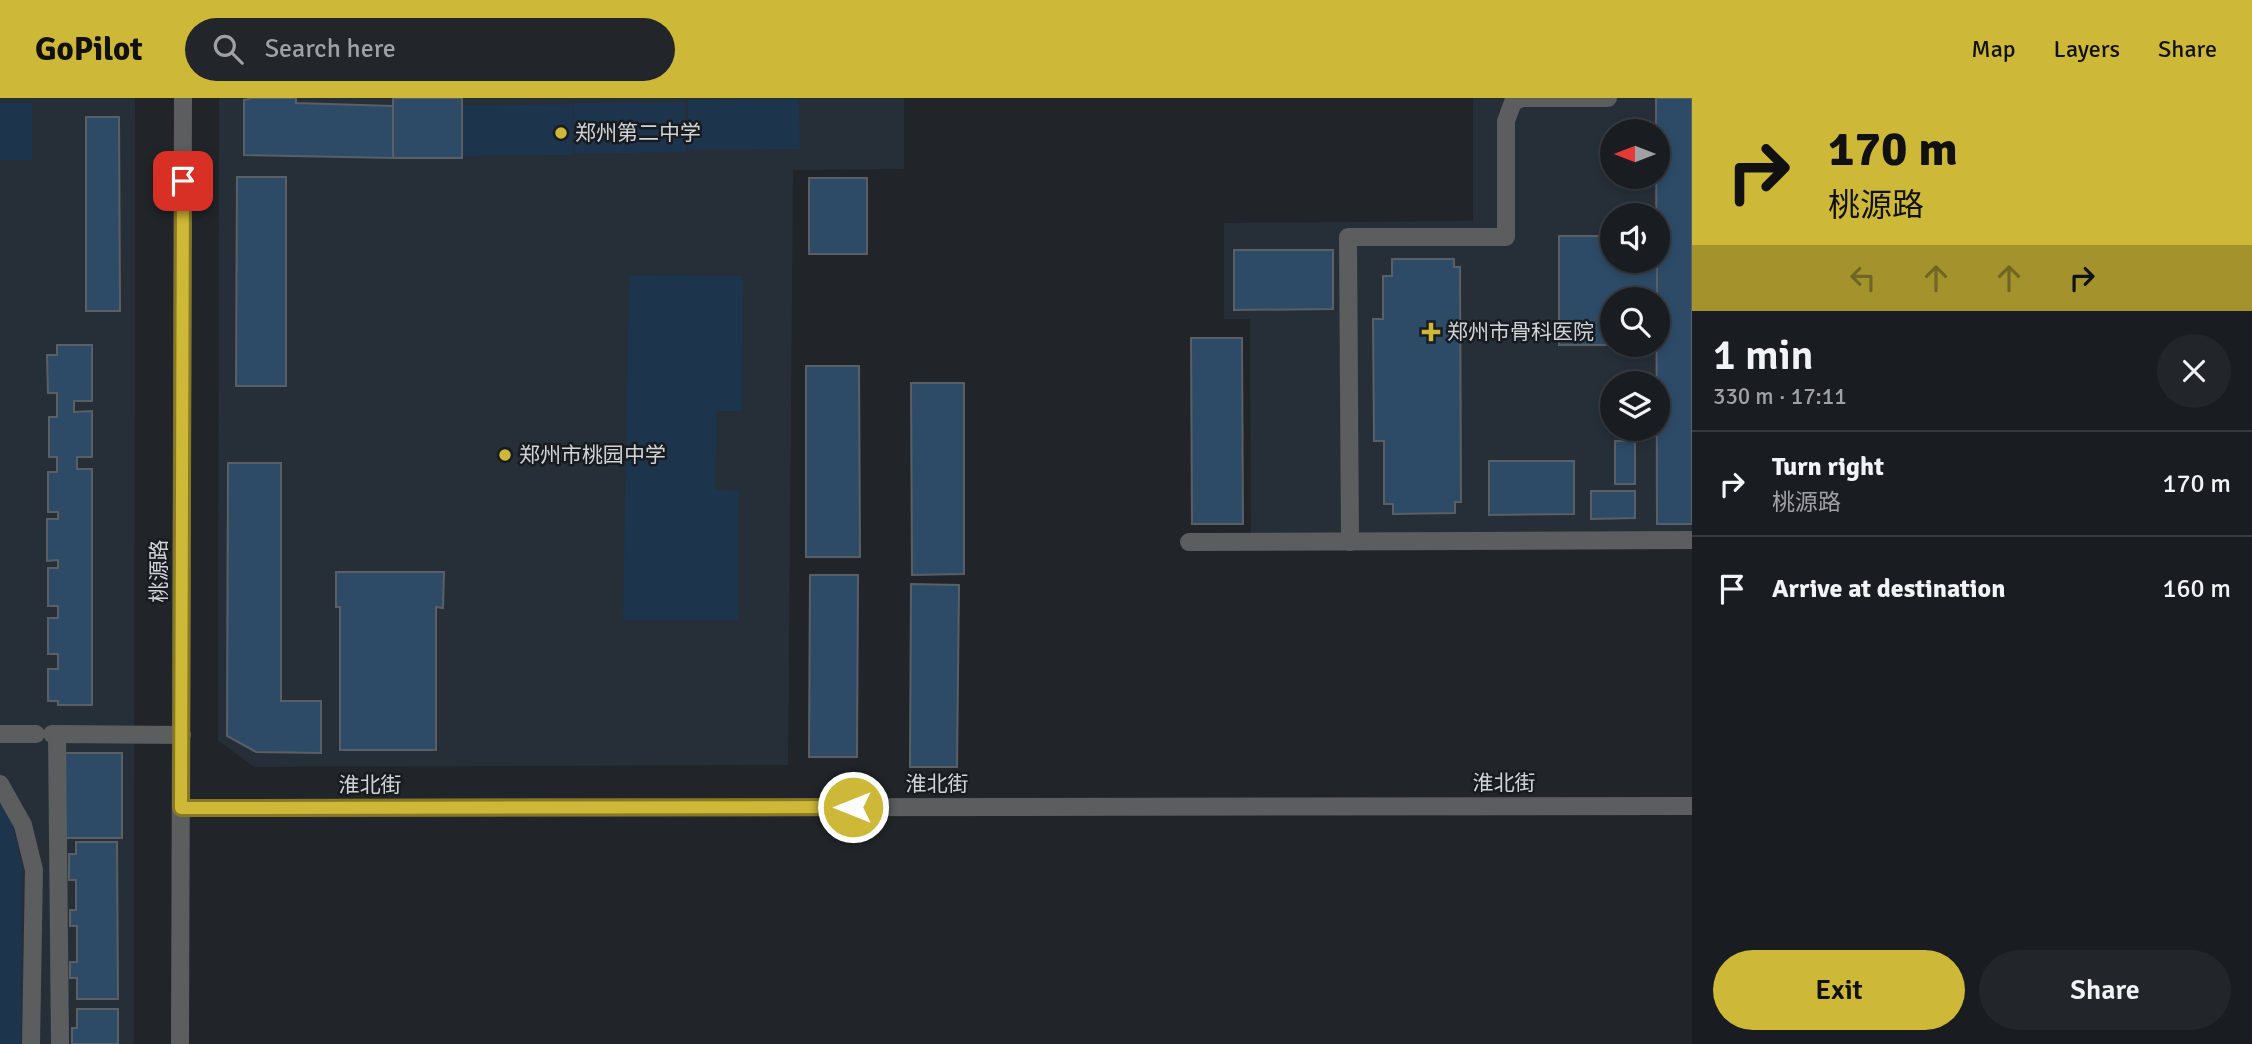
<!DOCTYPE html>
<html lang="en">
<head>
<meta charset="utf-8">
<style>
	:root { --surface:#191c20; --page:#222529; --text:#f1f3f6; --muted:#9fa1a5; --line:#373a3e; --accent:#ceb837 }
	body { margin:0; font-family:Signika,"Noto Sans SC",sans-serif; background:var(--page); color:var(--text); height:100vh; display:flex; flex-direction:column; font-size:26px; white-space:nowrap }
	* { box-sizing:border-box; margin:0 }
	p { font-size:23px; color:var(--muted) }
	.icon { flex:none; width:38px; height:38px; fill:none; stroke:currentColor; stroke-width:2; stroke-linecap:round; stroke-linejoin:round }
	.map { position:relative; flex:1; overflow:hidden }
	.drawer { display:flex; flex-direction:column; background:var(--surface); width:560px }
	.drawer>* { flex:none }
	.banner { background:#ceb837; color:#111; overflow:hidden }
	.needle { width:46px; rotate:270deg }
	.fabs { position:absolute; left:1600px; top:21px; display:grid; gap:14px }
	.fabs a { display:grid; place-items:center; width:70px; height:70px; border-radius:50%; background:var(--surface); box-shadow:0 4px 10px #0003,0 0 0 2px var(--line); font-size:35px }
	.pin { position:absolute; display:grid; place-items:center; width:60px; height:60px; color:#fff; margin:-30px; border-radius:14px; box-shadow:0 4px 10px #0006 }
	.me { position:absolute; width:77px; margin:-38px; rotate:270deg; stroke-linejoin:round; filter:drop-shadow(0 0 5px #0008) }
	.turn { display:flex; align-items:center; gap:24px; height:147px; padding:0 21px; font-size:32px }
	.turn .icon { width:91px; height:91px; stroke-width:2.5 }
	.turn b { display:block; font-size:49px; line-height:60px }
	.lanes { display:flex; align-items:center; height:66px; padding:0 21px; background:#0003; justify-content:center; gap:35px; direction:ltr }
	.lanes .off { opacity:.35 }
	.round { display:grid; place-items:center; flex:none; width:74px; height:74px; border-radius:37px; background:var(--page) }
	.headline { display:flex; align-items:center; justify-content:space-between; height:119px; padding:0 21px }
	h1 { font-size:42px; font-weight:600; line-height:52px }
	.cta { display:flex; gap:14px; margin-top:auto; padding:14px 21px }
	.cta a { flex:1; height:80px; border-radius:42px; background:var(--accent); color:#111; font-size:28px; font-weight:600; line-height:80px; text-align:center }
	.cta a+a { background:var(--page); color:var(--text) }
	ul { padding:0; list-style:none }
	li { display:flex; align-items:center; gap:21px; height:105px; padding:0 21px; border-top:2px solid var(--line) }
	li div { flex:1 }
	li b { display:block; font-size:26px }
	li em { font-style:normal }
	header { display:flex; align-items:center; gap:42px; box-sizing:border-box; height:98px; padding:0 35px; background:var(--accent); color:#111 }
	header strong { font-size:33px }
	nav { display:flex; gap:38px; margin-inline-start:auto; font-size:24px }
	.search { width:490px; height:63px; background:var(--page); display:flex; align-items:center; gap:18px; box-sizing:border-box; padding:0 24px; border-radius:38px; color:var(--muted); font-size:26px }
	main { display:flex; flex:1; min-height:0 }
	.map>svg:first-child { display:block }
	.built { fill:#262f38; fill-rule:evenodd }
	.green { fill:#1c344c }
	.building { fill:#2d4b67; stroke:#5a5f65; stroke-width:2 }
	.lines { fill:none; stroke-linecap:round; stroke-linejoin:round }
	.minor { stroke:#5b5d5f; stroke-width:18 }
	.route-casing { stroke:#867824; stroke-width:18 }
	.route { stroke:#ceb837; stroke-width:12 }
	.poi-dot { fill:#ceb837; stroke:#181c20; stroke-width:2.5 }
	.labels { text-anchor:middle; dominant-baseline:central; stroke-width:5; stroke-linejoin:round; paint-order:stroke }
	.poi-label { font-size:21px; fill:#d1d4d7; stroke:#181c20; text-anchor:start }
	.street-label { font-size:21px; fill:#d1d4d7; stroke:#181c20 }
</style>
</head>
<body>
<header>
<strong>GoPilot</strong>
<div class="search"><svg class="icon" aria-label="search" viewBox="0 0 24 24"><circle cx="10" cy="10" r="6"/><path d="M15 15l6 6"/></svg>Search here</div>
<nav><a>Map</a><a>Layers</a><a>Share</a></nav>
</header>
<main>
<div class="map">
<svg width="1692" height="946" viewBox="0 0 1692 946">
	<rect width="100%" height="100%" fill="#21252a"/>
	<g class="built">
		<polygon points="0,0 135,0 134,946 0,946"/>
		<polygon points="219,0 904,0 904,71 793,72 788,667 254,669 218,642"/>
		<path d="M1473,0H1692V451L1251,452L1250,221H1224V125L1473,123ZM1612,33H1657V79H1612ZM1612,117H1657V163H1612ZM1612,201H1657V247H1612ZM1612,285H1657V331H1612Z"/>
	</g>
	<g class="green">
		<polygon points="799,1 800,51 688,52 688,2"/>
		<polygon points="685,4 686,54 574,56 573,5"/>
		<rect x="0" y="5" width="32" height="57"/>
		<polygon points="572,6 573,57 461,58 460,8"/>
		<polygon points="629,177 743,178 742,313 717,313 715,392 738,393 738,522 623,522"/>
		<polygon points="0,702 9,713 22,768 21,946 0,946"/>
	</g>
	<g class="building">
		<polygon points="252,0 296,0 296,5 393,8 393,60 244,57 244,2"/>
		<rect x="393" y="0" width="69" height="60"/>
		<polygon points="1656,0 1692,0 1692,426 1657,426"/>
		<polygon points="86,19 119,19 120,213 86,213"/>
		<polygon points="237,79 286,79 286,288 236,288"/>
		<rect x="809" y="80" width="58" height="76"/>
		<polygon points="1559,138 1612,138 1612,163 1657,163 1657,201 1612,201 1612,247 1657,247 1559,247"/>
		<polygon points="1234,152 1333,152 1333,211 1234,212"/>
		<polygon points="1392,161 1454,161 1454,169 1460,169 1461,404 1455,404 1455,415 1393,416 1393,406 1384,406 1384,343 1374,343 1373,221 1383,221 1383,178 1392,178"/>
		<polygon points="1191,240 1242,240 1243,426 1192,426"/>
		<polygon points="57,247 92,247 92,303 74,303 74,314 92,313 92,359 77,359 77,371 92,371 92,607 58,607 58,603 48,603 48,571 58,571 58,556 48,556 48,520 58,520 58,508 48,508 48,470 58,470 58,462 47,463 47,421 58,421 58,414 48,414 48,374 57,374 57,359 49,359 49,319 57,319 57,295 48,295 47,257 57,257"/>
		<polygon points="806,268 859,268 860,459 806,459"/>
		<polygon points="911,285 964,285 964,476 912,477"/>
		<rect x="1615" y="343" width="20" height="43"/>
		<polygon points="1489,363 1574,363 1574,416 1489,417"/>
		<polygon points="228,365 281,365 281,603 321,603 321,655 256,654 227,638"/>
		<polygon points="1591,393 1635,393 1635,420 1591,421"/>
		<polygon points="336,474 444,474 443,510 436,509 436,652 340,652 340,509 336,509"/>
		<polygon points="810,477 858,477 857,659 809,659"/>
		<polygon points="911,486 959,487 957,669 910,669"/>
		<rect x="59" y="655" width="63" height="85"/>
		<polygon points="76,744 117,744 118,901 77,901 77,880 70,880 70,864 77,864 77,828 70,828 70,812 76,812 76,782 69,782 69,756 76,756"/>
		<polygon points="77,911 118,911 118,946 72,946 72,930 77,930"/>
	</g>
	<g class="lines">
		<g class="minor">
			<polyline points="1189,444 1692,442"/>
			<polyline points="1350,444 1348,139 1506,139 1506,23 1513,4 1522,0 1608,0"/>
			<polyline points="0,636 36,636"/>
			<polyline points="52,636 182,637"/>
			<polyline points="57,636 60,946"/>
			<polyline points="0,686 23,727 34,772 31,946"/>
			<polyline points="181,710 1692,708"/>
			<polyline points="180,946 183,0"/>
		</g>
	</g>
	<g class="lines">
		<g class="route-casing">
			<polyline id="route" points="183,83 181,710 853,709"/>
		</g>
		<use href="#route" class="route"/>
	</g>
	<g class="poi-dot">
		<circle cx="561" cy="35" r="7"/>
		<path d="M1427.5 223.5h7v7h7v7h-7v7h-7v-7h-7v-7h7z"/>
		<circle cx="505" cy="357" r="7"/>
	</g>
	<g class="labels">
		<g class="poi-label">
			<text x="575" y="35">郑州第二中学</text>
			<text x="1447" y="234">郑州市骨科医院</text>
			<text x="519" y="357">郑州市桃园中学</text>
		</g>
		<g class="street-label">
			<text transform="translate(159 473) rotate(-90)">桃源路</text>
			<text x="1504" y="685">淮北街</text>
			<text x="937" y="686">淮北街</text>
			<text x="370" y="687">淮北街</text>
		</g>
	</g>
</svg>
<div class="fabs">
<a><svg class="needle" viewBox="-14 -14 28 28"><path d="M0-13l5 13h-10z" fill="#e53935"/><path d="M0 13l5-13h-10z" fill="#9fa1a5"/></svg></a>
<a><svg class="icon" aria-label="sound" viewBox="0 0 24 24"><path d="M4 9h4l5-4v14l-5-4H4zM17 9q2 3 0 6"/></svg></a>
<a><svg class="icon" aria-label="search" viewBox="0 0 24 24"><circle cx="10" cy="10" r="6"/><path d="M15 15l6 6"/></svg></a>
<a><svg class="icon" aria-label="layers" viewBox="0 0 24 24"><path d="M12 4l9 5-9 5-9-5zM3 14l9 5 9-5"/></svg></a>
</div>
<div class="pin" style="left:183px;top:83px;background:#d93025"><svg class="icon" aria-label="arrive" viewBox="0 0 24 24"><path d="M6 21V4h12l-3 4 3 4H6"/></svg></div>
<svg class="me" style="left:853px;top:709px" viewBox="-20 -20 40 40"><circle r="17" fill="#ceb837" stroke="#fff" stroke-width="3"/><path d="M0-11L8 9 0 5-8 9z" fill="#fff"/></svg>
</div>
<section class="drawer">
<div class="banner">
<div class="turn"><svg class="icon" aria-label="right" viewBox="0 0 24 24"><path d="M7 20v-9h11M14 6l5 5-5 5"/></svg><div><b>170 m</b>桃源路</div></div>
<div class="lanes"><svg class="icon off" aria-label="left" viewBox="0 0 24 24"><path d="M17 20v-9H6M10 6l-5 5 5 5"/></svg><svg class="icon off" aria-label="ahead" viewBox="0 0 24 24"><path d="M12 20V5M6 11l6-6 6 6"/></svg><svg class="icon off" aria-label="ahead" viewBox="0 0 24 24"><path d="M12 20V5M6 11l6-6 6 6"/></svg><svg class="icon" aria-label="right" viewBox="0 0 24 24"><path d="M7 20v-9h11M14 6l5 5-5 5"/></svg></div>
</div>
<div class="headline"><div><h1>1 min</h1><p>330 m · 17:11</p></div><a class="round"><svg class="icon" aria-label="close" viewBox="0 0 24 24"><path d="M6 6l12 12M18 6L6 18"/></svg></a></div>
<ul>
<li><svg class="icon" aria-label="right" viewBox="0 0 24 24"><path d="M7 20v-9h11M14 6l5 5-5 5"/></svg><div><b>Turn right</b><p>桃源路</p></div><em>170 m</em></li>
<li><svg class="icon" aria-label="arrive" viewBox="0 0 24 24"><path d="M6 21V4h12l-3 4 3 4H6"/></svg><div><b>Arrive at destination</b></div><em>160 m</em></li>
</ul>
<div class="cta"><a>Exit</a><a>Share</a></div>
</section>
</main>
</body>
</html>
